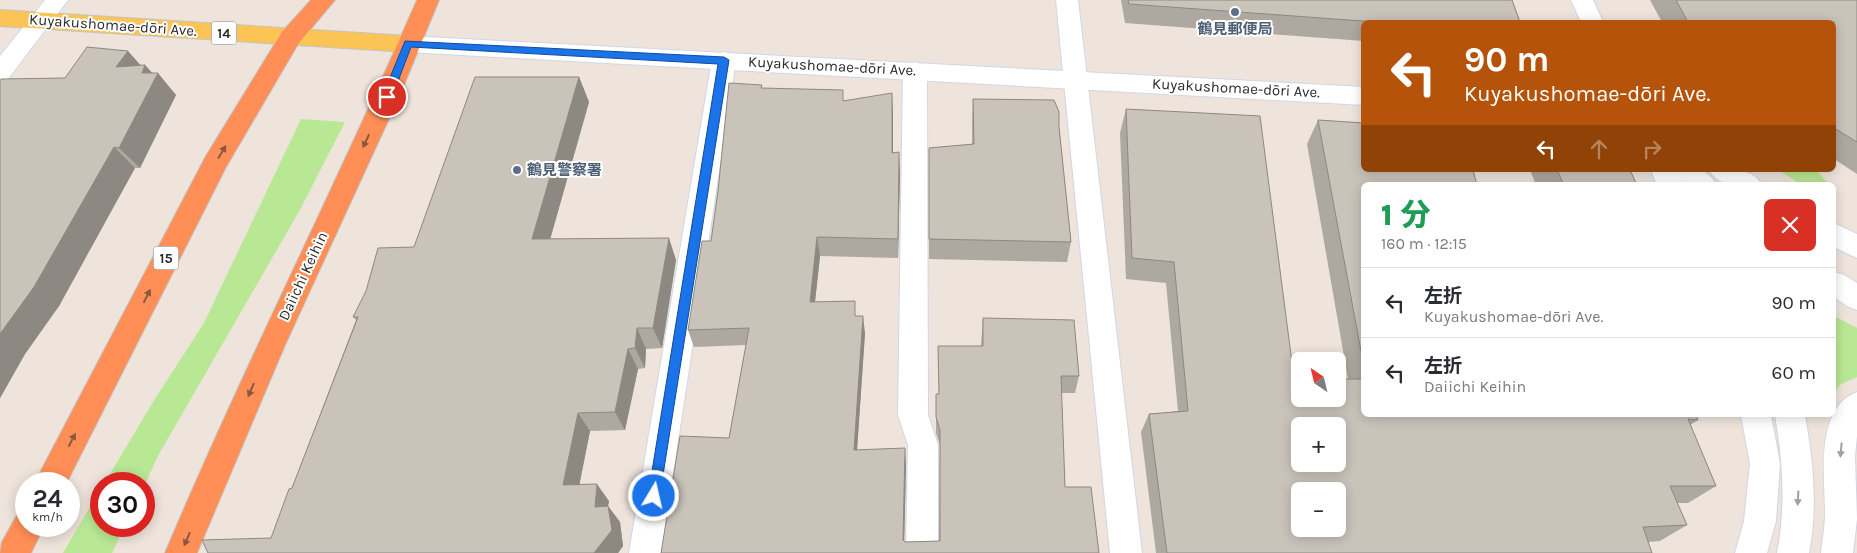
<!DOCTYPE html>
<html lang="ja">
<head>
<meta charset="utf-8">
<style>
	:root { --surface:#fff; --page:#f2f2f3; --text:#2b2b33; --muted:#7c7c81; --line:#e1e1e2 }
	body { margin:0; font-family:Karla,"Noto Sans JP",sans-serif; background:var(--page); color:var(--text); height:100vh; display:flex; flex-direction:column; font-size:19px; white-space:nowrap }
	* { box-sizing:border-box; margin:0 }
	p { font-size:16px; color:var(--muted) }
	.icon { flex:none; width:28px; height:28px; fill:none; stroke:currentColor; stroke-width:2; stroke-linecap:round; stroke-linejoin:round }
	.map { position:relative; flex:1; overflow:hidden }
	.drawer { position:absolute; left:1361px; top:182px; width:475px; height:235px; display:flex; flex-direction:column; background:var(--surface); border-radius:8px; box-shadow:0 2px 12px #0003 }
	.drawer>* { flex:none }
	.top-card { position:absolute; left:1361px; top:20px; width:475px; height:152px; border-radius:8px; box-shadow:0 2px 12px #0003; background:#b45309; color:#fff; overflow:hidden }
	.needle { width:32px; rotate:325deg }
	.controls { position:absolute; left:1291px; top:352px; display:grid; gap:10px }
	.controls a { display:grid; place-items:center; width:55px; height:55px; border-radius:8px; background:var(--surface); box-shadow:0 2px 12px #0003; font-size:25px }
	.speed { position:absolute; left:15px; top:472px; display:flex; gap:10px; font-size:25px; font-weight:700; text-align:center }
	.speed>* { display:grid; place-content:center; width:65px; height:65px; border-radius:50%; background:var(--surface); box-shadow:0 2px 12px #0003; line-height:1 }
	.speed small { font-size:12px; font-weight:400 }
	.speed .limit { border:8px solid #d22; background:#fff; color:#111 }
	.pin { position:absolute; display:grid; place-items:center; width:42px; height:42px; color:#fff; margin:-21px; border:2px solid #fff; border-radius:50%; box-shadow:0 1px 5px #0007 }
	.me { position:absolute; width:55px; margin:-28px; rotate:9deg; stroke-linejoin:round; filter:drop-shadow(0 0 4px #0008) }
	.turn { display:flex; align-items:center; gap:18px; height:105px; padding:0 20px; font-size:22px }
	.turn .icon { width:65px; height:65px; stroke-width:2.5 }
	.turn b { display:block; font-size:35px; line-height:42px }
	.lanes { display:flex; align-items:center; height:48px; padding:0 20px; background:#0003; justify-content:center; gap:25px; direction:ltr }
	.lanes .off { opacity:.35 }
	.round { display:grid; place-items:center; flex:none; width:52px; height:52px; border-radius:8px; background:var(--page) }
	.summary { display:flex; align-items:center; justify-content:space-between; height:85px; padding:0 20px }
	h1 { font-size:30px; font-weight:800; line-height:38px; color:#1e9e55 }
	ul { padding:0; list-style:none }
	li { display:flex; align-items:center; gap:15px; height:70px; padding:0 20px; border-top:1px solid var(--line) }
	li div { flex:1 }
	li b { display:block; font-size:19px }
	li em { font-style:normal }
	.map>svg:first-child { display:block }
	.green { fill:#b9e894 }
	.lines { fill:none; stroke-linecap:round; stroke-linejoin:round }
	.street-casing { stroke:#d1d6e5; stroke-width:2 }
	.secondary-casing { stroke:#d1d6e5; stroke-width:2 }
	.primary-casing { stroke:#c4c4c4; stroke-width:2 }
	.highway-casing { stroke:#c4c4c4; stroke-width:2 }
	.street { fill:#fff; fill-rule:evenodd }
	.secondary { fill:#fff; fill-rule:evenodd }
	.primary { fill:#fbc454; fill-rule:evenodd }
	.highway { fill:#ff8f56; fill-rule:evenodd }
	.wall { fill:#ada8a0 }
	.shaded-wall { fill:#8d8882 }
	.building { fill:#c9c3ba; stroke:#8d8882; fill-rule:evenodd }
	.oneway { fill:#8a583e }
	.oneway2 { fill:#a0a0a0 }
	.route { fill:#1a73e8; stroke:#114b97 }
	.service-dot { fill:#5c6f8a; stroke:#fff; stroke-width:2 }
	.labels { text-anchor:middle; dominant-baseline:central; stroke-width:4; stroke-linejoin:round; paint-order:stroke }
	.shield { fill:#fff; stroke:#6b6b6b; stroke-width:1 }
	.shield-label { font-size:14px; font-weight:bold; fill:#2b2b2b }
	.street-label { font-size:15px; fill:#2b2b2b; stroke:#fff }
	.service-label { font-size:15px; font-weight:bold; fill:#4e5e75; stroke:#fff }
</style>
</head>
<body>
<div class="map">
<svg width="1857" height="553" viewBox="0 0 1857 553">
	<rect width="100%" height="100%" fill="#eee4dc"/>
	<g class="green">
		<polygon points="301,119 345,122 301,208 159,454 144,486 144,484 104,484 153,402 204,323"/>
		<polygon points="1778,170 1815,170 1820,174 1829,185 1802,185"/>
		<polygon points="1834,316 1857,328 1857,377 1841,384 1834,392"/>
		<polygon points="101,488 101,526 125,526 112,553 63,553"/>
	</g>
	<g class="lines">
		<g class="street-casing">
			<g id="street">
				<polygon points="45,0 68,0 8,79 0,82 0,56"/>
				<polygon points="1056,0 1078,0 1142,553 1110,553"/>
				<polygon points="724,52 732,54 736,60 661,553 629,553 712,60 716,54"/>
				<polygon points="915,62 923,65 927,71 928,415 938,445 938,553 906,553 908,445 898,415 903,71 907,65"/>
			</g>
		</g>
		<g class="secondary-casing">
			<g id="secondary">
				<polygon points="1571,0 1593,0 1603,22 1581,22"/>
				<polygon points="408,36 1364,87 1364,105 408,52 400,50 396,44 400,38"/>
				<polygon points="1651,170 1703,170 1712,178 1716,185 1686,185 1681,181 1683,185 1657,185"/>
				<path d="M1709,170C1728,170 1752,166 1762,185C1743,185 1720,189 1709,170Z"/>
				<polygon points="1834,223 1857,234 1857,258 1834,247"/>
				<polygon points="1834,272 1844,275 1857,283 1857,310 1847,306 1834,297"/>
				<path d="M1857,392V436L1855,457L1857,519L1853,553H1821C1822,540 1825,527 1825,514C1825,478 1814,408 1857,392Z"/>
				<polygon points="1741,415 1771,415 1780,464 1776,521 1767,553 1735,553 1744,521 1750,464"/>
				<path d="M1775,415H1805C1813,461 1818,506 1809,553H1777C1786,507 1783,461 1775,415Z"/>
			</g>
		</g>
		<g class="primary-casing">
			<polygon id="primary" points="0,10 408,36 416,38 420,44 416,50 408,52 0,26"/>
		</g>
		<g class="highway-casing">
			<g id="highway">
				<polygon points="311,0 335,0 298,44 226,167 66,484 34,484 206,156 282,32"/>
				<path d="M417,0H439L399,97L285,345L197,553H165C244,366 336,186 417,0Z"/>
				<polygon points="26,511 26,526 44,526 31,553 0,553 2,542 17,515"/>
			</g>
		</g>
		<use href="#street" class="street"/>
		<use href="#secondary" class="secondary"/>
		<use href="#primary" class="primary"/>
		<use href="#highway" class="highway"/>
	</g>
	<g class="wall">
		<polygon points="1121,0 1512,0 1520,22 1364,22 1364,41 1125,23"/>
		<polygon points="1650,0 1857,0 1857,174 1834,159 1834,22 1662,22"/>
		<polygon points="141,65 145,65 152,73 176,95 140,168 135,168 59,306 25,354 0,398 0,81 65,78"/>
		<polygon points="579,77 589,102 550,239 676,260 662,348 646,349 645,368 638,369 625,430 590,431 579,485 609,501 608,506 620,522 623,546 618,553 208,553 271,538 292,488 356,320 353,317 414,247"/>
		<polygon points="762,88 844,101 893,113 893,153 900,172 898,258 820,256 815,302 856,316 865,333 857,450 906,464 904,541 905,542 939,541 940,445 936,433 936,410 939,394 938,346 981,346 983,318 1079,376 1075,393 1061,393 1065,487 1099,553 661,553 729,438 746,345 694,347 688,330 711,241"/>
		<polygon points="973,99 1059,127 1071,242 1067,262 929,259 929,148 972,144 972,121"/>
		<polygon points="1126,109 1294,378 1348,379 1307,144 1318,120 1364,185 1364,415 1698,420 1690,425 1716,486 1688,503 1677,503 1687,525 1660,541 1648,542 1652,553 1156,553 1141,432 1149,414 1178,411 1166,283 1126,279 1120,133"/>
		<polygon points="1530,170 1630,170 1637,185 1536,185"/>
	</g>
	<g class="shaded-wall">
		<polygon points="128,51 143,68 145,65 156,77 158,73 176,95 140,168 119,148 116,67"/>
		<polygon points="579,77 589,102 544,261 532,239"/>
		<polygon points="892,93 893,113 893,172 892,153"/>
		<polygon points="114,147 135,168 59,306 25,354 0,398 0,334"/>
		<polygon points="899,152 900,172 898,258 898,239"/>
		<polygon points="817,237 820,256 813,320 810,302"/>
		<polygon points="669,238 676,260 662,348 653,328"/>
		<polygon points="863,316 865,333 856,465 854,450"/>
		<polygon points="637,328 646,349 645,368 635,348"/>
		<polygon points="628,349 638,369 625,430 615,412"/>
		<polygon points="578,413 590,431 576,502 563,485"/>
		<polygon points="905,448 906,464 904,553 903,540"/>
		<polygon points="597,484 609,501 608,506 620,522 623,546 618,553 594,553 595,507"/>
	</g>
	<g class="building">
		<polygon points="1128,0 1512,0 1520,22 1376,22 1129,4"/>
		<polygon points="1676,0 1857,0 1857,142 1834,128 1834,22 1688,22"/>
		<polygon points="87,47 128,51 116,67 145,65 142,73 158,73 119,148 114,147 34,287 0,334 0,81 1,79 65,78"/>
		<polygon points="475,77 579,77 532,239 669,238 653,328 637,328 635,348 628,349 615,412 578,413 563,485 597,484 595,507 608,506 612,530 594,553 208,553 202,540 271,538 289,489 292,488 358,317 353,317 366,291 378,248 414,247"/>
		<polygon points="729,83 762,85 761,88 843,90 843,101 892,93 892,153 899,152 898,239 817,237 810,302 855,301 855,316 863,316 854,450 905,448 903,540 905,542 940,541 940,430 936,417 936,394 939,394 938,346 983,346 983,318 1074,320 1079,376 1061,376 1065,487 1091,487 1099,553 661,553 680,436 729,438 749,328 688,330 702,241 711,241 718,191"/>
		<polygon points="973,99 1054,100 1059,112 1059,127 1071,242 929,239 929,148 974,144"/>
		<path d="M1126,109L1260,116L1294,378H1300V399H1338V379H1364V415H1696L1698,420L1688,419L1716,486H1670L1687,525L1643,527L1652,553H1167L1149,414L1188,411L1174,262L1132,258ZM1300,426H1338V464H1300ZM1300,491H1338V529H1300Z"/>
		<polygon points="1318,120 1364,123 1364,170 1473,170 1477,185 1364,185 1364,367"/>
		<polygon points="1557,170 1630,170 1637,185 1564,185"/>
	</g>
	<defs><path id="oneway-solid" d="M-6-.8H1V-3.2L6.5 0L1 3.2V.8H-6Z" transform="scale(1.25)"/></defs>
	<g class="oneway">
		<use href="#oneway-solid" transform="translate(366 141) rotate(115)"/>
		<use href="#oneway-solid" transform="translate(222 152) rotate(-59)"/>
		<use href="#oneway-solid" transform="translate(147 296) rotate(-63)"/>
		<use href="#oneway-solid" transform="translate(251 390) rotate(113)"/>
		<use href="#oneway-solid" transform="translate(72 440) rotate(-63)"/>
		<use href="#oneway-solid" transform="translate(187 539) rotate(113)"/>
	</g>
	<g class="oneway2">
		<use href="#oneway-solid" transform="translate(1841 450) rotate(95)"/>
		<use href="#oneway-solid" transform="translate(1798 498) rotate(93)"/>
	</g>
	<polygon class="route" points="405,41 724,57 729,60 659,500 654,502 650,500 648,496 718,64 411,47 392,97 387,101 383,99 382,97"/>
	<g class="service-dot">
		<circle cx="1235" cy="12" r="5"/>
		<circle cx="517" cy="170" r="5"/>
	</g>
	<g class="labels">
		<g class="shield">
			<rect x="211.5" y="21.5" width="25" height="23" rx="4"/>
			<rect x="153.5" y="246.5" width="25" height="23" rx="4"/>
		</g>
		<g class="shield-label">
			<text x="224" y="33">14</text>
			<text x="166" y="258">15</text>
		</g>
		<g class="street-label">
			<text transform="translate(113 25) rotate(4)">Kuyakushomae-dōri Ave.</text>
			<text transform="translate(832 66) rotate(3)">Kuyakushomae-dōri Ave.</text>
			<text transform="translate(1236 88) rotate(3)">Kuyakushomae-dōri Ave.</text>
			<text transform="translate(303 276) rotate(-65)">Daiichi Keihin</text>
		</g>
		<g class="service-label">
			<text x="1235" y="29">鶴見郵便局</text>
			<text x="527" y="170" text-anchor="start">鶴見警察署</text>
		</g>
	</g>
</svg>
<div class="controls">
<a><svg class="needle" viewBox="-14 -14 28 28"><path d="M0-13l5 13h-10z" fill="#e53935"/><path d="M0 13l5-13h-10z" fill="#7c7c81"/></svg></a>
<a>+</a>
<a>−</a>
</div>
<div class="speed"><div>24<small>km/h</small></div><div class="limit">30</div></div>
<div class="pin" style="left:387px;top:97px;background:#d93025"><svg class="icon" aria-label="arrive" viewBox="0 0 24 24"><path d="M6 21V4h12l-3 4 3 4H6"/></svg></div>
<svg class="me" style="left:654px;top:496px" viewBox="-20 -20 40 40"><circle r="17" fill="#1a73e8" stroke="#fff" stroke-width="3"/><path d="M0-11L8 9 0 5-8 9z" fill="#fff"/></svg>
<div class="top-card">
<div class="turn"><svg class="icon" aria-label="left" viewBox="0 0 24 24"><path d="M17 20v-9H6M10 6l-5 5 5 5"/></svg><div><b>90 m</b>Kuyakushomae-dōri Ave.</div></div>
<div class="lanes"><svg class="icon" aria-label="left" viewBox="0 0 24 24"><path d="M17 20v-9H6M10 6l-5 5 5 5"/></svg><svg class="icon off" aria-label="ahead" viewBox="0 0 24 24"><path d="M12 20V5M6 11l6-6 6 6"/></svg><svg class="icon off" aria-label="right" viewBox="0 0 24 24"><path d="M7 20v-9h11M14 6l5 5-5 5"/></svg></div>
</div>
<section class="drawer">
<div class="summary"><div><h1>1 分</h1><p>160 m · 12:15</p></div><a class="round" style="background:#d93025;color:#fff"><svg class="icon" aria-label="close" viewBox="0 0 24 24"><path d="M6 6l12 12M18 6L6 18"/></svg></a></div>
<ul>
<li><svg class="icon" aria-label="left" viewBox="0 0 24 24"><path d="M17 20v-9H6M10 6l-5 5 5 5"/></svg><div><b>左折</b><p>Kuyakushomae-dōri Ave.</p></div><em>90 m</em></li>
<li><svg class="icon" aria-label="left" viewBox="0 0 24 24"><path d="M17 20v-9H6M10 6l-5 5 5 5"/></svg><div><b>左折</b><p>Daiichi Keihin</p></div><em>60 m</em></li>
</ul>
</section>
</div>
</body>
</html>
